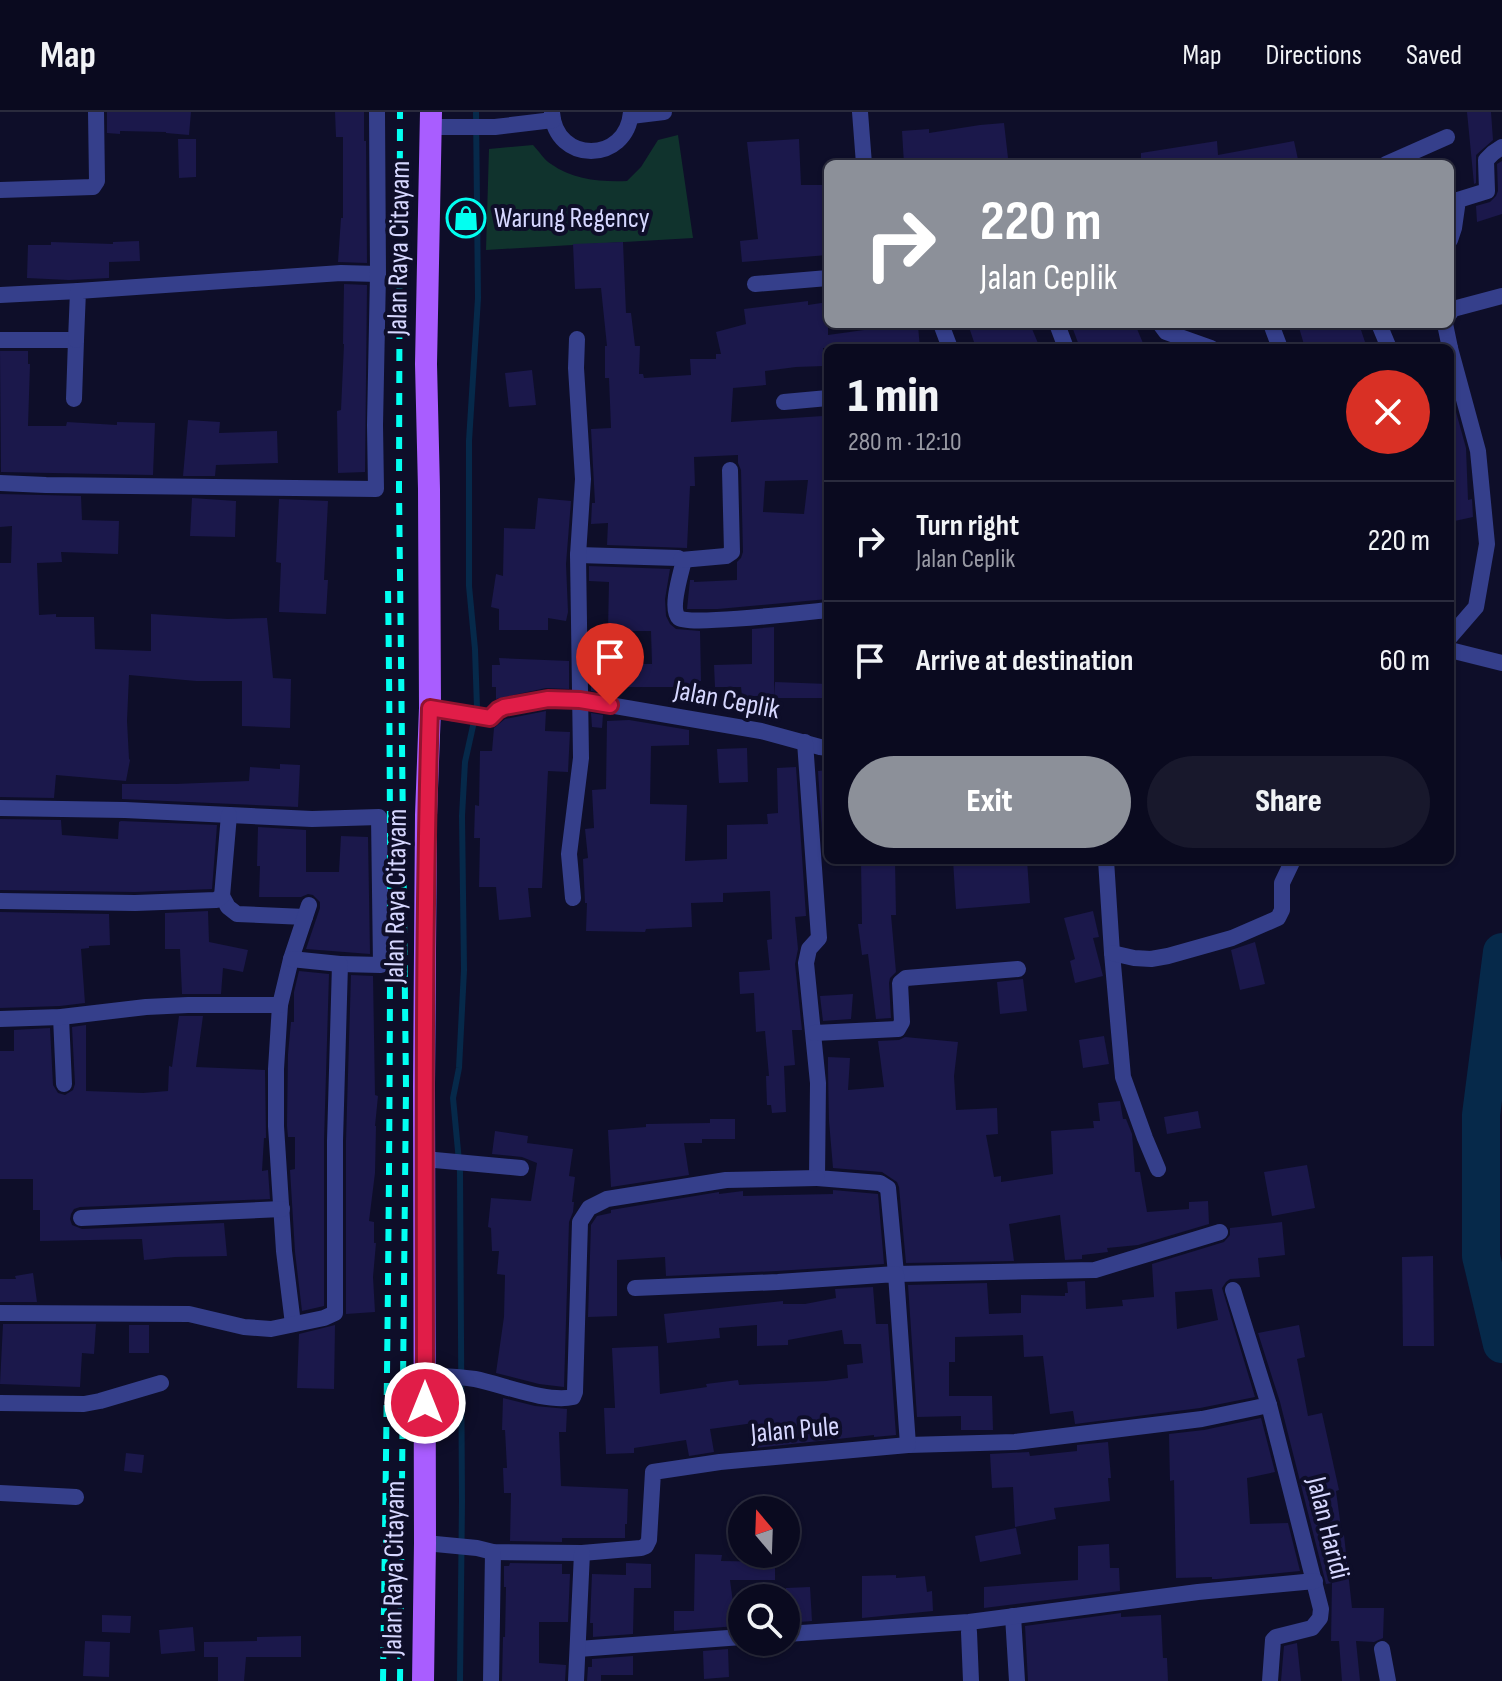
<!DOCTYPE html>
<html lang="en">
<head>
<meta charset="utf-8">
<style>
	:root { --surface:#0a0a1f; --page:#18182c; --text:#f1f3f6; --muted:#999aa4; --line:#2a2b3d; --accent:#8c9099 }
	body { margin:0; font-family:"Sofia Sans Condensed",sans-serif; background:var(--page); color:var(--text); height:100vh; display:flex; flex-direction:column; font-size:30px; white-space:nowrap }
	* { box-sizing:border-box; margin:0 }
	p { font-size:26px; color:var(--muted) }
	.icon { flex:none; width:44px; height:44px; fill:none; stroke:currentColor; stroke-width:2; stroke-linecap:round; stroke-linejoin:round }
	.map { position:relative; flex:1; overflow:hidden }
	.drawer { position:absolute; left:824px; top:232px; width:630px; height:520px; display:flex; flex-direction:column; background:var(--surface); border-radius:12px; box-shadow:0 2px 6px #0004,0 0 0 2px var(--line) }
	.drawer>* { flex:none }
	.banner { position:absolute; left:824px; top:48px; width:630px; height:168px; border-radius:12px; box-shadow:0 2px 6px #0004,0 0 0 2px var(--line); background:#8c9099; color:#fff; overflow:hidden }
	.needle { width:52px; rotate:341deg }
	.tools { position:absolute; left:728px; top:1384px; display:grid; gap:16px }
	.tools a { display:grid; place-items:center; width:72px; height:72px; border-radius:50%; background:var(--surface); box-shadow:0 2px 6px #0004,0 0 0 2px var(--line); font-size:40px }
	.pin { position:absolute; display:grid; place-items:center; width:68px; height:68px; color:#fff; margin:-82px -34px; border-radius:50% 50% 50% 0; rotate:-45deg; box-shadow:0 0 8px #0007 }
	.pin .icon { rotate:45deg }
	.me { position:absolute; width:88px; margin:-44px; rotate:0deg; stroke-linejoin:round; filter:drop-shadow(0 0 6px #0008) }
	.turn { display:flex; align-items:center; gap:28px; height:168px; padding:0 24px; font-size:36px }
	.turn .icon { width:104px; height:104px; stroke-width:2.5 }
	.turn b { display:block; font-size:56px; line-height:68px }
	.round { display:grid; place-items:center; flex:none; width:84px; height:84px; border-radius:42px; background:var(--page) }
	.summary { display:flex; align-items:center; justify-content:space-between; height:136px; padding:0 24px }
	h1 { font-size:48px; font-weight:800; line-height:60px }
	.cta { display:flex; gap:16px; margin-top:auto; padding:16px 24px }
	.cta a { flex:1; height:92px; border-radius:48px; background:var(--accent); color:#fff; font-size:32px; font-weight:800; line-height:92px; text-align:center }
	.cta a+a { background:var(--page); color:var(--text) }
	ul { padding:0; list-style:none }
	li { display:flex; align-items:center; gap:24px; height:120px; padding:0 24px; border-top:2px solid var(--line) }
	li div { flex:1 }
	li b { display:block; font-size:30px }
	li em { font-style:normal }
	header { display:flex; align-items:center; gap:48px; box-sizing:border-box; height:112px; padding:0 40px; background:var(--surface); border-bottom:2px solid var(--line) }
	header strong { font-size:38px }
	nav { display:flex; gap:44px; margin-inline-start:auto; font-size:28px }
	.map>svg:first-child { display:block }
	.green { fill:#10332d }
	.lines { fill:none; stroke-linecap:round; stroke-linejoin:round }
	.stream { stroke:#06294a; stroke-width:6 }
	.river { stroke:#06294a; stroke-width:38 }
	.building { fill:#1b184b; fill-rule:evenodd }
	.minor { stroke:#353f8b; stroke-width:16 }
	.primary { stroke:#a95dff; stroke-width:22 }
	.rail { stroke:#02fff1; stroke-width:6; stroke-dasharray:12 10; stroke-linecap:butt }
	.route-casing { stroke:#92132f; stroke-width:20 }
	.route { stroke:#e11d48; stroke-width:14 }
	.labels { text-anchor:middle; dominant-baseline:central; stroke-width:8; stroke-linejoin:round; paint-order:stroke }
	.poi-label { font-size:28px; fill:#d6d7ff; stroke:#0e0e29; text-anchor:start }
	.street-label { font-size:28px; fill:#d6d7ff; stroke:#0e0e29 }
</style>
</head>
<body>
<header>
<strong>Map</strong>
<nav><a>Map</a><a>Directions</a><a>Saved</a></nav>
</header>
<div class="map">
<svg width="1502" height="1569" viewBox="0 0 1502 1569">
	<rect width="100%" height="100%" fill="#0e0e29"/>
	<path class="green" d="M678,23L693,126L486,138L489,37L533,33C539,39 544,48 551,52C573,68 601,70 627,69L641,55L658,28Z"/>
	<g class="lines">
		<polyline class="stream" points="460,1569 462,1389 460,1060 453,986 459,956 464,858 462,704 465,650 477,596 475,537 469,474 469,329 478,186 476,0"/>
		<polyline class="river" points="1502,840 1481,1003 1481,1144 1502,1232"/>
	</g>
	<g class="building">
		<polygon points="107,0 191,0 189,23 166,21 166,20 120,19 120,22 107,21"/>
		<polygon points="335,0 364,0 364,29 366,29 367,151 338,150 341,106 343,106 343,25 336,25"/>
		<polygon points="1467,0 1491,0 1493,28 1476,43 1476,71 1474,72"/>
		<polygon points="1004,11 1008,46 968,52 904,52 902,19 929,17 929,21 980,13"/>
		<polygon points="178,27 196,27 196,65 179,66"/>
		<polygon points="799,27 801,73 828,73 828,143 742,150 740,129 758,127 747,30"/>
		<polygon points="1217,29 1218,43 1294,29 1299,52 1141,52 1141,41"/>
		<polygon points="1502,49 1502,102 1477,110 1476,94 1490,90 1496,84 1498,79 1497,52"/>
		<polygon points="139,129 140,149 109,150 109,166 69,168 27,166 28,133 51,133 51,130 113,132 113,130"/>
		<path d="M623,130L626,201H631L635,234H640L639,262H643L644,266L691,263L690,247H716V242H721L716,220L746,212L744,197L808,189V193L828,190V223L871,217V215L889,214V217L918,214L920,236H823L824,254L796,255L765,259L766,273L733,276L731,310L823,304L826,349L828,348V487L718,497H687L690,468H694V470L737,468V450L741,446L743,440L741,358L738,351V343L694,345L695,374H690L687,436L607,433L608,411L591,412L592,391H595L591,317L611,316L609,266H605V234H607L601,176L575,177L573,132ZM808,368L804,402L763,400L765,369Z"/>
		<polygon points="344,172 367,173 365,360 338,361 337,299 341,298 344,232 343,232"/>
		<polygon points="968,212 1030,212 1040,236 976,236"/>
		<polygon points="1071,212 1135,212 1145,236 1080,236"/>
		<polygon points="1298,212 1359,212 1367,236 1305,236"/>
		<polygon points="0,239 28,239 28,252 30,252 28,314 66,314 67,310 117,313 117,310 155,311 153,363 1,360"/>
		<polygon points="532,258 536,293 509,295 505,261"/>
		<polygon points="1450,300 1456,300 1466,336 1468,388 1472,387 1473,405 1450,410"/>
		<polygon points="188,308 220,310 219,321 277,319 278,351 216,353 215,364 183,364"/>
		<polygon points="0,382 81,384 82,408 119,409 118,442 61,440 62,450 37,451 39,503 56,502 56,505 94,505 95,537 151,539 151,502 228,507 267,506 273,566 291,567 290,616 242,614 242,569 196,569 129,563 127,609 129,647 130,648 126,669 56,663 54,686 0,685 0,451 11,451 12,414 0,415"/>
		<polygon points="192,386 236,389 235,425 190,424"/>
		<polygon points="538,386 571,389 566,452 568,500 566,509 548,506 548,518 499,518 499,497 491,495 496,462 503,464 504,416 535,417"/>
		<polygon points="279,387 328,389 324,468 328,468 326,502 279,500 281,451 276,450"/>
		<polygon points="589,454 670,457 665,487 666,504 670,512 676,517 700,519 701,569 691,569 690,575 605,575 605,581 591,579 591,550 611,552 652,552 651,519 608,519 609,470 589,469"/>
		<polygon points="774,515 774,584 742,584 741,575 715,575 714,553 752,552 752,517"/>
		<polygon points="499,546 569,549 569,577 546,576 496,587 496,575 492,575 492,553 500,553"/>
		<polygon points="775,570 828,572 828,586 774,586"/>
		<polygon points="546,599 545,619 570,620 568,660 548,659 542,776 528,776 531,805 499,808 496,775 479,775 480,726 474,726 475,693 479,694 480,639 492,639 494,616 505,607"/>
		<polygon points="591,601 603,603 602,616 592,615"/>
		<polygon points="629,608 689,618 689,633 651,634 650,692 687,693 685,749 727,747 727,713 768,712 767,702 778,701 777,656 796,655 806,804 795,805 798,837 795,852 802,918 792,918 795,953 784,954 786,1000 772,1001 771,993 767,993 766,964 769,964 765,919 756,920 754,881 740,882 739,860 770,858 767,828 772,827 770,779 723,781 723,790 691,791 692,815 646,817 645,820 586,819 587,791 585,791 583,747 588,746 585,717 594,716 592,678 606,677 607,609"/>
		<polygon points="747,636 748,670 719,671 717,637"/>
		<polygon points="280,652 300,653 298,695 122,687 122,672 176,672 249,669 250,655 280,657"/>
		<polygon points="828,658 828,720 822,720 818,659"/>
		<polygon points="0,707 61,708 62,723 118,727 119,710 121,709 217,713 212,777 135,780 0,778"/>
		<polygon points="258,715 306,718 306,760 339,760 341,724 368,725 370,842 306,837 320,796 320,790 313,783 308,782 301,785 259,785 260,754 257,754"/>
		<polygon points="895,748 896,803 891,803 896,860 890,866 889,871 891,906 876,907 868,842 862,843 858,812 862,812 861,749"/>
		<polygon points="953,748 1027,748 1030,791 956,797"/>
		<polygon points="208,799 209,830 248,838 243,860 223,856 221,882 182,882 180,837 165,837 165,801"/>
		<polygon points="1093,799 1099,825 1093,826 1103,864 1075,871 1070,849 1075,847 1064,806"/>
		<polygon points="0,800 109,802 110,833 89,834 89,836 81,837 85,891 60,894 0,896"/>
		<polygon points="1255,830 1265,872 1240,878 1231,838"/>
		<polygon points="299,859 329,862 324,1029 324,1194 302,1199 295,1140 290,1058 295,1057 295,1025 288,1025 287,1014 288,942 291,910 294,910 294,880"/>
		<polygon points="351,863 373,864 375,983 378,984 375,1014 376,1014 375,1061 369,1109 374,1110 374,1131 376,1131 373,1165 375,1200 346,1202 346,1029"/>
		<polygon points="1023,867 1027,899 1000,902 997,870"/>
		<polygon points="853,882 851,907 823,909 820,884"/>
		<polygon points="179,904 203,904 196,955 265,958 266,1026 264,1026 262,1059 268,1058 270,1087 80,1095 74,1097 71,1102 70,1107 72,1113 82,1117 224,1111 227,1144 175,1145 144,1148 142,1127 40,1129 40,1098 33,1098 33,1067 0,1067 0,939 14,939 14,918 50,916 53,973 58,981 65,983 73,978 75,972 72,915 86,913 86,979 143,981 168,979 169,954 172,955"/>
		<polygon points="1104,924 1109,952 1083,956 1079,928"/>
		<polygon points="905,925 958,930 954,964 956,998 997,996 998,1022 986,1023 994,1065 1001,1064 1001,1070 1053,1062 1051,1019 1094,1016 1093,1009 1100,1009 1098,991 1120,989 1123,1007 1126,1007 1132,1022 1135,1060 1140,1060 1147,1100 1189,1097 1189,1090 1208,1089 1209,1112 1138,1133 1107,1136 1108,1140 1082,1143 1082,1147 1065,1148 1060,1103 1009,1112 1014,1149 906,1151 899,1075 897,1070 882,1060 833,1056 829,1009 828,958 828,945 850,946 848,978 884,975 878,929 899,928"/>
		<polygon points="1198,999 1201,1016 1167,1022 1164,1005"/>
		<polygon points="710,1007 735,1007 735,1027 702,1027 702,1031 684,1031 689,1063 611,1075 608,1018 646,1015 646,1012 710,1011"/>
		<polygon points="495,1019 528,1024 527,1031 573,1037 569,1064 575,1065 572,1090 574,1090 573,1100 569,1110 564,1275 539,1272 496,1261 504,1205 505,1163 497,1162 499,1139 492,1139 491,1116 488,1115 491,1086 531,1089 537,1051 522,1045 492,1042"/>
		<polygon points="1307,1053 1315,1096 1272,1104 1264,1060"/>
		<polygon points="833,1078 878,1082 884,1152 777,1159 666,1164 665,1145 617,1148 617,1204 588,1205 591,1113 597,1104 611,1101 611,1098 719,1080 719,1082 743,1079 743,1084 833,1082"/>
		<path d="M1282,1110L1285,1143L1258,1146L1260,1165L1230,1167L1226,1170L1222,1176L1255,1285L1200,1296L1075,1312L1073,1299L1050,1302L1043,1244L1024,1245L1023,1223L955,1225V1250H949V1284H992L993,1318H961V1304L917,1305L908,1173L987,1171L989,1202L1021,1201V1183L1065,1184V1181H1068L1067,1170L1085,1169L1086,1197L1123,1194L1122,1188L1154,1185L1152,1152L1224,1130L1230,1123V1116ZM1212,1177L1218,1208L1177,1217L1175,1180Z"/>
		<polygon points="1433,1144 1434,1234 1403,1234 1402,1145"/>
		<polygon points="33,1161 37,1190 0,1190 0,1167 16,1167 15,1164"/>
		<polygon points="873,1175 876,1212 888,1212 896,1323 874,1325 874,1323 756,1336 754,1311 710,1317 714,1340 689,1344 686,1328 634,1336 634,1341 606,1342 604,1296 615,1296 612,1236 658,1234 660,1282 707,1275 706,1272 738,1268 739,1273 826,1269 848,1266 847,1253 863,1251 861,1232 844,1232 842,1218 788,1228 788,1233 757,1234 757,1213 719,1216 720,1226 667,1231 664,1202 783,1189 783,1192 805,1192 836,1186 835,1177"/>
		<polygon points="3,1212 96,1212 94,1242 82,1241 80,1275 0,1272"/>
		<rect x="129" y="1213" width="20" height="28"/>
		<polygon points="335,1213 334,1277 297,1276 299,1222"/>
		<polygon points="1299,1213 1305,1245 1297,1247 1308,1304 1322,1301 1339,1378 1336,1379 1342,1423 1344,1423 1352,1496 1384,1496 1383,1526 1374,1530 1356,1529 1360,1569 1342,1569 1339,1529 1331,1529 1332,1471 1326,1472 1280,1290 1258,1221"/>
		<polygon points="503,1286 535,1294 567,1297 566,1320 559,1320 561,1374 628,1377 627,1412 625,1412 625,1426 562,1426 562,1430 510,1429 511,1381 504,1381 503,1356 507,1356 505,1318 502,1318"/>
		<polygon points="1261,1306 1275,1360 1247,1366 1250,1412 1288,1411 1300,1459 1217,1467 1212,1467 1212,1465 1176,1466 1174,1368 1170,1369 1169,1322 1204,1318"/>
		<polygon points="1108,1330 1111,1366 1108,1366 1110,1389 1054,1396 1056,1407 1015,1415 1013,1375 992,1376 990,1342 1029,1340 1030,1344 1077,1339 1077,1333"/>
		<polygon points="126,1341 144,1343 142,1361 124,1359"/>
		<polygon points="1016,1416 1021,1442 980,1450 975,1424"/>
		<polygon points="1109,1432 1110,1456 1119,1456 1120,1479 984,1496 984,1475 1078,1468 1078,1434"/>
		<polygon points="695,1442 722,1443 721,1449 775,1450 775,1468 730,1468 736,1514 674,1519 674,1499 694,1499"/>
		<polygon points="510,1451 562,1452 562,1462 570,1462 568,1510 539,1510 539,1551 566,1553 565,1569 502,1569 503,1525 505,1525 506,1475 504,1475 504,1454 509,1454"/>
		<polygon points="626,1451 651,1452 651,1476 634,1476 633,1522 593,1525 593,1511 590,1511 592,1462 626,1463"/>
		<polygon points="896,1463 896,1466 925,1464 927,1480 932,1479 933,1499 862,1506 862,1464"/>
		<polygon points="810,1475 812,1509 786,1511 786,1476"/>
		<polygon points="1121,1501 1121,1505 1161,1503 1163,1546 1167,1546 1168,1569 1028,1569 1025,1514"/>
		<polygon points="102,1503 131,1504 130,1521 102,1520"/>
		<polygon points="193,1515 195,1539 161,1542 159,1518"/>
		<polygon points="301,1524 301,1545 246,1545 244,1569 218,1569 218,1545 204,1545 204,1530 257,1529 257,1525"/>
		<polygon points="85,1529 110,1530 109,1565 83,1564"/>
		<polygon points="1297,1531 1301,1569 1281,1569 1284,1534"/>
		<polygon points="728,1537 729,1565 704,1567 703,1539"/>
		<polygon points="633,1544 633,1563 601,1563 601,1569 587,1569 588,1555 592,1555 592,1547"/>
	</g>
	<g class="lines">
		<g class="minor">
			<path d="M552,0C555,52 627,52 631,0"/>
			<polyline points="860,0 864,52"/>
			<polyline points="631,4 664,0"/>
			<polyline points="431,15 495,15 553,8"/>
			<polyline points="1386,52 1447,25"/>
			<polyline points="0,78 93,75 97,69 96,0"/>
			<polyline points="1450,128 1454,116 1458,88 1487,79 1486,48 1493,41 1502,35"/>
			<polyline points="755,172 828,166"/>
			<polyline points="0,183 78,179"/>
			<polyline points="1450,201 1453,197 1502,184"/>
			<polyline points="941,212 950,236"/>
			<polyline points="1057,212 1066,236"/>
			<polyline points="1160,212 1166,220 1211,236"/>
			<polyline points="1271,212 1280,236"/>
			<polyline points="1379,212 1389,236"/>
			<polyline points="1445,212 1450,236"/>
			<polyline points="0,228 76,228 74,287"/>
			<polyline points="76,228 78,179 341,161 378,162"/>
			<polyline points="1450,236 1478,339 1487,432 1476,495 1450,525"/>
			<polyline points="784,290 828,286"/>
			<polyline points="0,371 46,373 376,377 375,313 378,162 377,0"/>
			<path d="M578,443L678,446L681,448L683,452C680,464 670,498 679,506C688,514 808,500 828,498"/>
			<polyline points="681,448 726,444 732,440 730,358"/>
			<polyline points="1450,538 1502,551"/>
			<polyline points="430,596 451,601 490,606 498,598 504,595 548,587 580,588 761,619 820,635 828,636"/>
			<polyline points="805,630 819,826 809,837 806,851 818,971 817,1066 880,1071 888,1076 896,1162 1095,1158 1220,1120"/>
			<polyline points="0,696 125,698 312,707 379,705 381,853 340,852"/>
			<polyline points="1106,748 1112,841 1123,965 1145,1026 1158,1057"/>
			<polyline points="222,784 228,795 237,802 305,805"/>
			<polyline points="573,786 569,742 581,646 578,443 583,367 576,256 577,227"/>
			<polyline points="0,789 135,791 216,788 222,784 229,703"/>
			<polyline points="1112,841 1134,846 1151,847 1168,844 1232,826 1278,806 1282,798 1282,771 1293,748"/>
			<polyline points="280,893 276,957 276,1014 284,1139 293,1212"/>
			<polyline points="61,905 64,972"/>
			<polyline points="0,907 61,905 146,895 188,893 280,893 291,847 309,793"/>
			<polyline points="814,921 898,917 902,910 900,871 906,866 1018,857"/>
			<polyline points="424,1047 521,1056"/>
			<polyline points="81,1106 282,1097"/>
			<polyline points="0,1201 189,1202 244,1215 271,1217 324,1206 335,1201 335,1029 340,852 291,847"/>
			<path d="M425,1263C441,1264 458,1264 475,1267C501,1272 546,1291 573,1285L575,1280L580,1110L589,1096L607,1087L726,1068L817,1066"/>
			<polyline points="0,1291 84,1292 100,1289 161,1271"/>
			<polyline points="1269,1293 1321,1497 1320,1506 1312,1516 1276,1525 1273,1528 1270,1569"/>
			<polyline points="908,1333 1015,1330 1202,1307 1269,1293 1233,1178"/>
			<polyline points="0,1381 76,1385"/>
			<polyline points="425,1431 477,1436 493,1440 582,1441 641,1436 646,1434 649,1428 653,1360 720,1350 908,1333 896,1162 778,1170 635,1176"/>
			<polyline points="1013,1504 1017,1569"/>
			<polyline points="969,1520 971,1569"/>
			<polyline points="786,1522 969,1510 1198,1480 1315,1469"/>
			<polyline points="578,1537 742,1525"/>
			<polyline points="1382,1537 1388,1569"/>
			<polyline points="491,1569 493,1440"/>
			<polyline points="576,1569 582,1441"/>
		</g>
		<polyline class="primary" points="423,1569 425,1431 424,974 426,703 430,596 429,377 426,252 431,0"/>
		<g class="rail">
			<path d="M383,1569C388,1205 393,840 388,476"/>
			<polyline points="400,1569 406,975 399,377 400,0"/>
		</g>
	</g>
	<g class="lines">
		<g class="route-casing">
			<path id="route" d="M425,1291C425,1060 423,828 430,596L490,606L498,598L504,595L548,587L580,588L610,593"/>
		</g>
		<use href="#route" class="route"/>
	</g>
	<defs>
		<g id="shop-ring" transform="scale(2)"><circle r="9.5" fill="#0e0e29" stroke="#02fff1" stroke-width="1.5"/><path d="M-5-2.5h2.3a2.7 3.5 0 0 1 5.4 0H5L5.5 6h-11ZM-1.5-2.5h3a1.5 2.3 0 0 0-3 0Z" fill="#02fff1"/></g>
	</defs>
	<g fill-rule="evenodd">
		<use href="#shop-ring" x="466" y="106"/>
	</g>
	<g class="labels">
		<g class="poi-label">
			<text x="494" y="106">Warung Regency</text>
		</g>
		<g class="street-label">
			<text transform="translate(399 136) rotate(-89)">Jalan Raya Citayam</text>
			<text transform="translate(727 588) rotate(11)">Jalan Ceplik</text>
			<text transform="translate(396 784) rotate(-89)">Jalan Raya Citayam</text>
			<text transform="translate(795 1318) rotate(-5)">Jalan Pule</text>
			<text transform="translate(1328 1416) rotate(76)">Jalan Haridi</text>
			<text transform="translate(394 1456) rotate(-89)">Jalan Raya Citayam</text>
		</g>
	</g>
</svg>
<div class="tools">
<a><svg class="needle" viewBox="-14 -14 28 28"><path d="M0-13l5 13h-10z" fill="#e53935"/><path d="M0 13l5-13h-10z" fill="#999aa4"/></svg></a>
<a><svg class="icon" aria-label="search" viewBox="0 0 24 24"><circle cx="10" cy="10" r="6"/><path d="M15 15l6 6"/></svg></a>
</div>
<div class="pin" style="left:610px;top:593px;background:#d93025"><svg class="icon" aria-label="arrive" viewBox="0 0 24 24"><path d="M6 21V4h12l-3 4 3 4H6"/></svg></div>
<svg class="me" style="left:425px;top:1291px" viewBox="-20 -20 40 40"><circle r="17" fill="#e11d48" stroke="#fff" stroke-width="3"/><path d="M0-11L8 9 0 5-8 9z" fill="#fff"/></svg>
<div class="banner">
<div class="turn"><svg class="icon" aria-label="right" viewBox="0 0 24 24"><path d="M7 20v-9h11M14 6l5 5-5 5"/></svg><div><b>220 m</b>Jalan Ceplik</div></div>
</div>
<section class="drawer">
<div class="summary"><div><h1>1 min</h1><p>280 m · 12:10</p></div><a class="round" style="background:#d93025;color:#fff"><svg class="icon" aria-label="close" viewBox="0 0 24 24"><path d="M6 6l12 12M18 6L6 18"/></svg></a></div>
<ul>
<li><svg class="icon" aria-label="right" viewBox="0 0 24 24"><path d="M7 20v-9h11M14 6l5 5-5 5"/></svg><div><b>Turn right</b><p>Jalan Ceplik</p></div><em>220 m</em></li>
<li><svg class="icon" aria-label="arrive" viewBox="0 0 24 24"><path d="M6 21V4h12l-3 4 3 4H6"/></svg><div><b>Arrive at destination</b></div><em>60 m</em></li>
</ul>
<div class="cta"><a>Exit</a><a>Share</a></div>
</section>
</div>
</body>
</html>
